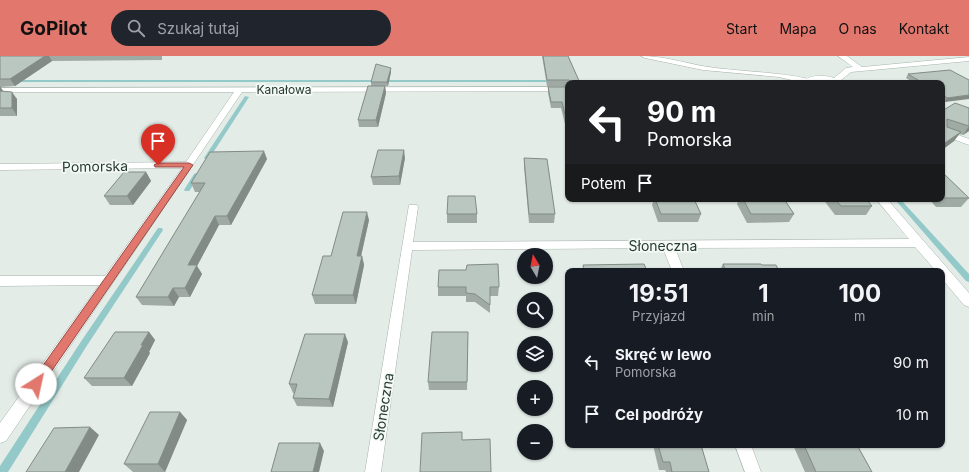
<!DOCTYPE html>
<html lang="pl">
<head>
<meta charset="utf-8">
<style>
	:root { --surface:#171b24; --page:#20242c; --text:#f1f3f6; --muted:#9ea1a6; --accent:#e1776d }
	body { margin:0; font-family:Inter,sans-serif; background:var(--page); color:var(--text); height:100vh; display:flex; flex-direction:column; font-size:15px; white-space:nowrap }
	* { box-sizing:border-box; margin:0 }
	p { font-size:13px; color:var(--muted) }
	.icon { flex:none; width:22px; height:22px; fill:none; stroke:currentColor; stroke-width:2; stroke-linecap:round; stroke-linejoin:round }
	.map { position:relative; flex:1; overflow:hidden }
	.side { position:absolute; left:565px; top:212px; width:380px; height:180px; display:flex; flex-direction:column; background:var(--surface); border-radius:8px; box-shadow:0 1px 3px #0004 }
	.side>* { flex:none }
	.guide { position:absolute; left:565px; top:24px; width:380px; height:122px; border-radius:8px; box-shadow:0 1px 3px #0004; background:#202124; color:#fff; overflow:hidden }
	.needle { width:26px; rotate:350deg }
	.fabs { position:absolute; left:517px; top:192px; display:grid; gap:8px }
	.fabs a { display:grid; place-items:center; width:36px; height:36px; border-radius:50%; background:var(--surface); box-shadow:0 1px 3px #0004; font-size:20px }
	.pin { position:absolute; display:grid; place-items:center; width:34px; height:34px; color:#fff; margin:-41px -17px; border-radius:50% 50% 50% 0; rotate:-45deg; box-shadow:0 0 4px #0007 }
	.pin .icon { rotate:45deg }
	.me { position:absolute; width:44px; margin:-22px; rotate:35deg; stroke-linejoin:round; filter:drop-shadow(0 0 3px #0008) }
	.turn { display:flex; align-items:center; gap:14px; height:84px; padding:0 16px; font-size:18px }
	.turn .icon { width:52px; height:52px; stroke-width:2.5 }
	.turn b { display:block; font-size:28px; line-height:34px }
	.then { display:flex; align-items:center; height:38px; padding:0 16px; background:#0003; gap:8px; font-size:15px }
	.eta { display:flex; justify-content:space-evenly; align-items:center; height:68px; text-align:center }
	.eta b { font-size:24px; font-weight:700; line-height:28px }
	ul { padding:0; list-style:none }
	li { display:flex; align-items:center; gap:12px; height:52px; padding:0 16px }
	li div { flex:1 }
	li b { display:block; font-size:15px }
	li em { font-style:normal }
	header { display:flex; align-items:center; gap:24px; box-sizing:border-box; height:56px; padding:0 20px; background:var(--accent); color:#111 }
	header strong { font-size:19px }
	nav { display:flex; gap:22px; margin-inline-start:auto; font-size:14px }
	.search { width:280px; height:36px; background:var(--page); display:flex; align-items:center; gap:10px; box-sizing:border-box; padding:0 14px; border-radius:22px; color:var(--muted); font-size:15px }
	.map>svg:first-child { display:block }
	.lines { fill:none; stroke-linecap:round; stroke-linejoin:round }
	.stream { fill:#93cac9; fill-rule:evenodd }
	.street-casing { stroke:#a7b3ad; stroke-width:1 }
	.secondary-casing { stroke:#a4b6ad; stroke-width:1 }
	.street { fill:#fff; fill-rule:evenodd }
	.secondary { fill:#fff; fill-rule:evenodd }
	.wall { fill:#a0aaa5 }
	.shaded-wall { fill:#828b86 }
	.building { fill:#bac6c0; stroke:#828b86 }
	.route { fill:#e1776d; stroke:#924d47 }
	.labels { text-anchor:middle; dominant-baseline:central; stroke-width:3.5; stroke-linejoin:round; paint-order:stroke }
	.far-street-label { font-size:12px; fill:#263b32; stroke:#f4f9f6 }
	.street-label { font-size:14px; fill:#263b32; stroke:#f4f9f6 }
</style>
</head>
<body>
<header>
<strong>GoPilot</strong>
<div class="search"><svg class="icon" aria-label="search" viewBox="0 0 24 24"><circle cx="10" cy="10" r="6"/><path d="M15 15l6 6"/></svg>Szukaj tutaj</div>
<nav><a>Start</a><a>Mapa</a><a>O nas</a><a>Kontakt</a></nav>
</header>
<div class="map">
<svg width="969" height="416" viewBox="0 0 969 416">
	<rect width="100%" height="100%" fill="#e4ece7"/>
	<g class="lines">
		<g class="stream">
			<polygon points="0,24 556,24 558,25 556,26 0,26"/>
			<polygon points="568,24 769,25 771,26 771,27 570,26 568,26"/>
			<polygon points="245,40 249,41 209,103 205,103 204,102"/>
			<polygon points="196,117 199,119 190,134 189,135 185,135 184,134 194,118"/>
			<polygon points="900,144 902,145 969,218 969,226 966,225 898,147 897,146 898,145"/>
			<polygon points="158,172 162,172 163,174 86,291 8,416 0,416 0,410 80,287"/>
		</g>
		<g class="street-casing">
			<g id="street">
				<path d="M641,0C662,0 682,6 702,10C738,16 773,15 809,23L810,25L804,27L779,21L703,14L645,2Z"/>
				<polygon points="568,31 568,35 242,36 6,385 0,387 0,367 99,229 0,230 0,220 105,220 182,112 0,114 0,108 186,106 234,36 0,36 0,32"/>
				<polygon points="876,143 887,143 969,237 969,251 964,249 942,223 942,215 936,215 915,191 675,192 684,215 672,215 663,192 412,194 381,416 365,416 409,149 417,149 418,151 413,186 909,183"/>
				<polygon points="735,389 751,389 761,416 745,416"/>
			</g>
		</g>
		<g class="secondary-casing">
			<g id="secondary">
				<path d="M838,0H847L862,11L969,1V5L851,16L841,24L846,27L818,24L810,27H801C810,18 823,19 834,22L846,12L853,11Z"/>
				<polygon points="942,73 969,83 969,89 942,79"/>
			</g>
		</g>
		<use href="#street" class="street"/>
		<use href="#secondary" class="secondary"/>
	</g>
	<g class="wall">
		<polygon points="0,0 162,0 162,4 52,5 15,30 0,31 3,35 17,43 17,60 0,60"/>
		<polygon points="542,0 568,0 580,27 568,27 568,30 547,30"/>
		<polygon points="391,16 388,30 371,30 371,26"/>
		<polygon points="908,18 969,24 945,46 942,44 942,27 914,27 906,22"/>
		<polygon points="385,30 386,37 378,71 359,71 358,64"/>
		<polygon points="548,31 568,31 568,72 566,72 561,52 551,52 548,37"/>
		<polygon points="969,52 969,75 963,79 959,78 954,85 942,94 942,55"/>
		<polygon points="405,102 400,129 373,129 371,121"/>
		<polygon points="524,102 555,158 554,167 529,167 524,111"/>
		<polygon points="267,103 231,169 219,169 197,210 202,218 190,241 179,241 174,250 142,249 136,241 200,136 195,136 191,127"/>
		<polygon points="146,116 151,125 133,149 110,149 104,140"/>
		<polygon points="942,116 969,142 961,151 936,151 929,143 942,143"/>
		<polygon points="654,143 694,143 701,158 698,166 658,166 652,149"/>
		<polygon points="739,143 784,143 794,158 789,166 747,167 737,148"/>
		<polygon points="823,143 866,143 872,150 866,159 835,159"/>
		<rect x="447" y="158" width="30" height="9"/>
		<polygon points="369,164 361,200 362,200 364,209 356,248 315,248 312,239 331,200"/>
		<polygon points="723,208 762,209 779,215 719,215"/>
		<polygon points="499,229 498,240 490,240 490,257 475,246 466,246 466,240 438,240 438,231"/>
		<polygon points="149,276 155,284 149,296 150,297 132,330 92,330 84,322"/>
		<polygon points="468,285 467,334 429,334 428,326"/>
		<polygon points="348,286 333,351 297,350 293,342 294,337 293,337 289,328"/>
		<polygon points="180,356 187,364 165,416 133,416 124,408"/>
		<polygon points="653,389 701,389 709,416 666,416 665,414 659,414"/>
		<polygon points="793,389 857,389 872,416 805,416"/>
	</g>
	<g class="shaded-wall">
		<polygon points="45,0 49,0 52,5 15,30 10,23"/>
		<polygon points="391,12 391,16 388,30 387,26"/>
		<polygon points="0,30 5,38 0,41"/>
		<polygon points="385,30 386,37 378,71 376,64"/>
		<polygon points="12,36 17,43 17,60 12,52"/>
		<polygon points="969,39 969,43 945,46 947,42"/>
		<polygon points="969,70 969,75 963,79"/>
		<polygon points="961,76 954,85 942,94 942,89"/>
		<polygon points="404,94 405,102 400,129 399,120"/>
		<polygon points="264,95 267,103 231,169 227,160"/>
		<polygon points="146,116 151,125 133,149 127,140"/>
		<polygon points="367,156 369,164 359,209 357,200"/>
		<polygon points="215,160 219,169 197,210 202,218 190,241 185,232 188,209"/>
		<polygon points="362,200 364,209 356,248 353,239"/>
		<polygon points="173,232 179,241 174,250 168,241"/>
		<polygon points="149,276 155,284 149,296 150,297 132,330 124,322 141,289"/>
		<polygon points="345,278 348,286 333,351 329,343"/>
		<polygon points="180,356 187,364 165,416 158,408"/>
		<polygon points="90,371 99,379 79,416 65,416"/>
		<polygon points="320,387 324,395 319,416 313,416"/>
	</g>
	<g class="building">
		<polygon points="0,0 45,0 10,23 0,23"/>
		<polygon points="543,0 568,0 580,27 570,27 570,25 569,24 547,24"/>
		<polygon points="376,8 391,12 387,26 371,26"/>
		<polygon points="950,14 969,24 969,39 947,42 942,38 942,27 923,27 908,18"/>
		<polygon points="368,30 385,30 376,64 358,64"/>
		<polygon points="548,31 568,31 568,66 567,66 562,46 551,46"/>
		<polygon points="0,35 12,36 12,52 0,52"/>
		<polygon points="955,47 969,52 969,70 947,63 947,71 961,76 942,89 942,55"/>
		<polygon points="378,94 404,94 399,120 371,121"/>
		<polygon points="264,95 227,160 215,160 188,209 197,209 185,232 173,232 168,241 136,241 205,127 191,127 210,96"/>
		<polygon points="524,102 547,103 555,158 529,158"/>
		<polygon points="124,116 146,116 127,140 104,140"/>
		<polygon points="942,116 969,142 944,142 942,140"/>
		<polygon points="448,140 475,140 477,158 447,158"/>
		<polygon points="655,143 694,143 701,158 661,158"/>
		<polygon points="743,143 784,143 794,158 751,158"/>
		<polygon points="835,143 866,143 872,150 841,150"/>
		<polygon points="343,156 367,156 357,200 362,200 353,239 312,239 323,200 331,200"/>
		<polygon points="498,208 499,229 499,231 490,231 490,249 475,238 466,237 466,231 438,231 439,214 466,214 467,209"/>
		<polygon points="644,208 647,215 584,215 583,209"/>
		<polygon points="723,208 761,208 762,209 776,209 779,215 726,215"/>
		<polygon points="115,276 149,276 141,289 143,289 124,322 84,322"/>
		<polygon points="432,276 468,276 467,326 428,326"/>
		<polygon points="305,278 345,278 329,343 293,342 297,328 289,328"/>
		<polygon points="150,356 180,356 158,408 124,408"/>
		<polygon points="90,371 65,416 26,416 54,372"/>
		<polygon points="462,376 462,384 490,383 491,416 420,416 422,377"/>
		<polygon points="279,387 320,387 313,416 271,416"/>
		<polygon points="658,389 701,389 709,416 672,416 670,406 663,406"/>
		<polygon points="804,389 857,389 872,416 816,416"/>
	</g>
	<polygon class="route" points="158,107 189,107 193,109 40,332 36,333 32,332 30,328 32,325 184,111 155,111 154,109"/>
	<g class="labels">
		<g class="far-street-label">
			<text x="284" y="33">Kanałowa</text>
		</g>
		<g class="street-label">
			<text transform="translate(95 110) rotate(-1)">Pomorska</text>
			<text x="663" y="189">Słoneczna</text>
			<text transform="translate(383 351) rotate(-81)">Słoneczna</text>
		</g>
	</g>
</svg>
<div class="fabs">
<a><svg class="needle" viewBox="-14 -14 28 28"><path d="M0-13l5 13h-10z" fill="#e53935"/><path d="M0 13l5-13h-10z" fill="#9ea1a6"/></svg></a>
<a><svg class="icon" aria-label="search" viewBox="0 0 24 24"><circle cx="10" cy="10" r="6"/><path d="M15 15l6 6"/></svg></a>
<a><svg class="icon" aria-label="layers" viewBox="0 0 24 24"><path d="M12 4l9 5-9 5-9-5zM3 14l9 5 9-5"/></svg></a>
<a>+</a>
<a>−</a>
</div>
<div class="pin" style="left:158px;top:109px;background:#d93025"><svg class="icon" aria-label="arrive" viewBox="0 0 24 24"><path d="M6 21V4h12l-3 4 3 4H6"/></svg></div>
<svg class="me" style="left:36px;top:328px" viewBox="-20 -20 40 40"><circle r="19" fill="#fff"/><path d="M0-13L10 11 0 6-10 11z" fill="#e1776d"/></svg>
<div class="guide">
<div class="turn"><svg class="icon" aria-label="left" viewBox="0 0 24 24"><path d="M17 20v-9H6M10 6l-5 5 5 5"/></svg><div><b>90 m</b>Pomorska</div></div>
<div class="then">Potem<svg class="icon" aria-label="arrive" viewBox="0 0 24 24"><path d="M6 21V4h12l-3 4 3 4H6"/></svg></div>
</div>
<section class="side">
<div class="eta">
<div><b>19:51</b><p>Przyjazd</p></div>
<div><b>1</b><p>min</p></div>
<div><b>100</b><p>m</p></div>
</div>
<ul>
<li><svg class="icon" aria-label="left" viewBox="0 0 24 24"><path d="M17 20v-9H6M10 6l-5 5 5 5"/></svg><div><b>Skręć w lewo</b><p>Pomorska</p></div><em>90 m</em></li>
<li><svg class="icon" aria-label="arrive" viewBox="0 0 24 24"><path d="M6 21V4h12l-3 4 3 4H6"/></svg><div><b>Cel podróży</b></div><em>10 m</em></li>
</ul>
</section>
</div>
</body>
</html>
